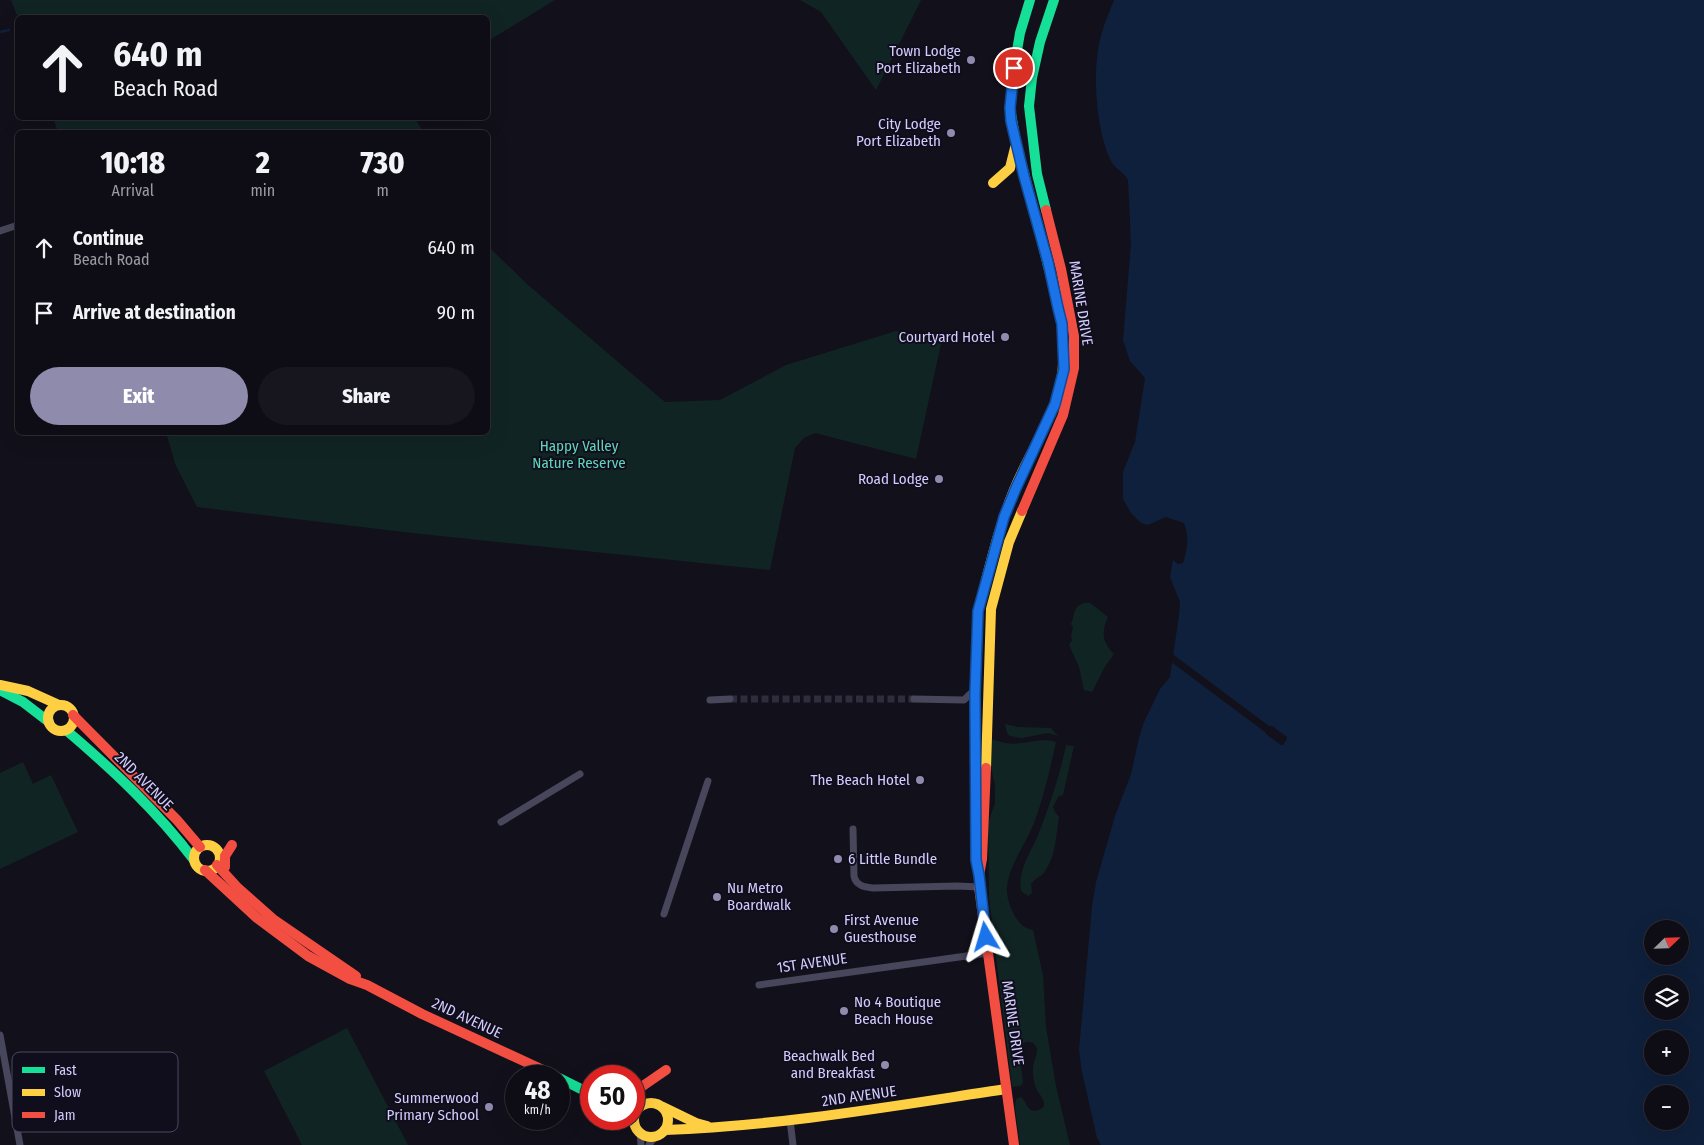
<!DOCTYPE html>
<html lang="en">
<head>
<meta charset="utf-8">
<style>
	:root { --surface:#0e0c14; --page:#17151d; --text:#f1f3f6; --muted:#9b9ba0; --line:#2e2c34; --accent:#8f8bad }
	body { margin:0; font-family:"Fira Sans Condensed",sans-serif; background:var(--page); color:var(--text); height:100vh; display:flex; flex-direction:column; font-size:19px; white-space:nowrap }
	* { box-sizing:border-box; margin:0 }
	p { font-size:16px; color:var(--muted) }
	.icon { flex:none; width:28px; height:28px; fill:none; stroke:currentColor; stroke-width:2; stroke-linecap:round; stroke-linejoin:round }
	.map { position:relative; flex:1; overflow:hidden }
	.details { position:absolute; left:15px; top:130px; width:475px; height:305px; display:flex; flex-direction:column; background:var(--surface); border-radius:8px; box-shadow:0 5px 20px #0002,0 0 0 1px var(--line) }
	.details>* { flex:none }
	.guide { position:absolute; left:15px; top:15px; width:475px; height:105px; border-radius:8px; box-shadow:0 5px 20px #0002,0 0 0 1px var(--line); background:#0e0c14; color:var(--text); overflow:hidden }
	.needle { width:32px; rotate:67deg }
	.buttons { position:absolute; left:1644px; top:920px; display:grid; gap:10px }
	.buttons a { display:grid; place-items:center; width:45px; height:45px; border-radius:50%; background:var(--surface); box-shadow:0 5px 20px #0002,0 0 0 1px var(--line); font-size:25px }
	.speed { position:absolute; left:505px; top:1065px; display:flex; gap:10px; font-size:25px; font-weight:700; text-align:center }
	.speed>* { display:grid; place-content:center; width:65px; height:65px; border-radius:50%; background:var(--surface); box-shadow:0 5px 20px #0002,0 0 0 1px var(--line); line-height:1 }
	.speed small { font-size:12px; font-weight:400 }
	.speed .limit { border:8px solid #d22; background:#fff; color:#111 }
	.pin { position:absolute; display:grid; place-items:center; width:42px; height:42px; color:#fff; margin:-21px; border:2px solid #fff; border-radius:50%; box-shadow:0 1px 5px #0007 }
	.me { position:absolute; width:55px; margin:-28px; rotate:353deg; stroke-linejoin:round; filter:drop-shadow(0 0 4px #0008) }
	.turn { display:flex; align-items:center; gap:18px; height:105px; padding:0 15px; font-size:22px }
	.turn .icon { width:65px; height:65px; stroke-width:2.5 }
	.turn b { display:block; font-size:35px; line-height:42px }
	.eta { display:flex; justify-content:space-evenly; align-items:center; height:85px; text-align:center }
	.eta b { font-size:30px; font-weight:800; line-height:35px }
	.button { display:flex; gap:10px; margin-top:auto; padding:10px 15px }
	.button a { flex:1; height:58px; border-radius:30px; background:var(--accent); color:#fff; font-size:20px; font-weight:800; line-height:58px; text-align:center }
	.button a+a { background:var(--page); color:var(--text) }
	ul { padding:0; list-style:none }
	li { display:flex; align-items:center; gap:15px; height:65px; padding:0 15px }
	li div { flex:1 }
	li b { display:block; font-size:19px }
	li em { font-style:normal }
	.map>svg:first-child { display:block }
	.green { fill:#112424 }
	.water { fill:#0f203c; fill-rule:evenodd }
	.pier { fill:#12101a }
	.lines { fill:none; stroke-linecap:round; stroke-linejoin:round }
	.stream { stroke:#0f203c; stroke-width:2.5 }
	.street-tunnel { stroke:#2f2c3c; stroke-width:7; stroke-dasharray:7 3.5; stroke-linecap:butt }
	.street { stroke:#47465a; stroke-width:7 }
	.fast { stroke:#16e098; stroke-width:10 }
	.slow { stroke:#ffcf43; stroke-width:10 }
	.jam { stroke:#f24e42; stroke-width:10 }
	.route-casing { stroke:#114b97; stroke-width:12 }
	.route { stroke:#1a73e8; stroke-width:9 }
	.poi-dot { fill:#8f8bad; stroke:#100d1d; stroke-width:2 }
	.labels { text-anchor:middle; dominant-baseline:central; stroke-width:4; stroke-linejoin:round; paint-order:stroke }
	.poi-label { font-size:15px; fill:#d2cdfc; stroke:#100d1d; text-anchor:end }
	.street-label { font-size:15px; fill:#d2cdfc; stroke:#100d1d }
	.park-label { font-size:15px; fill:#5fd6b8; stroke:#100d1d }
	.key { fill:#100d1d; stroke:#4a4760; stroke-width:1 }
	.key-label { font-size:14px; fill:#d2cdfc }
</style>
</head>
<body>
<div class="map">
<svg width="1704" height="1145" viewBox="0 0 1704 1145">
	<rect width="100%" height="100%" fill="#12101a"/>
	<g class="green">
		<polygon points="11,0 555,0 488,41 488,18 18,18"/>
		<polygon points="800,0 921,0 876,90 821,12"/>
		<polygon points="53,118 415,118 423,132 58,132"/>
		<polygon points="488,246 527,284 665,402 720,400 786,365 896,331 941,344 916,459 815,433 804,438 795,448 770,570 412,533 197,507 176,466 166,433 488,432"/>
		<path d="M1084,603H1090L1108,617C1101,631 1102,643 1114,654L1104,668L1092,692L1084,690L1079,667L1069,645L1072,640L1071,635L1073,628L1071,624C1075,615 1073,606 1084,603Z"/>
		<polygon points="1005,724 1018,727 1051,728 1058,736 1048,733 1022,738 1010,736 1007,733"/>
		<path d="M989,738C999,742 1010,745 1021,743C1034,742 1043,738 1056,742C1050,769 1044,797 1034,823C1026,843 1009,866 1007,887C1006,899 1013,917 1022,925C1025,928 1029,929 1033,930L1043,975L1046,1027L1056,1086L1070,1145H1020L1015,1107L1016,1099L1021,1097C1026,1101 1026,1107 1031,1110C1033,1111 1035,1111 1038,1110C1052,1106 1038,1094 1036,1088C1034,1083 1033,1077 1033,1072C1032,1063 1037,1057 1037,1049C1035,1043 1030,1040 1024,1043L1019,1049L1023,1082L1021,1086L1012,1087L989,898L988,823L995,803V785L991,767Z"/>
		<path d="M1066,745L1074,746L1063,795L1058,797L1053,807L1055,812L1059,817C1056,835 1056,856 1045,871C1042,877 1037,876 1031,884L1032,893L1028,896L1021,891C1017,869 1033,850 1040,830C1051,802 1060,774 1066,745Z"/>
		<polygon points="23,762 33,784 51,775 78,832 0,869 0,773"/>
		<polygon points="347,1028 408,1145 302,1145 264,1071"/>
	</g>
	<path class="water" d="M1114,0H1704V1145H1101L1097,1138L1082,1072L1079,1050L1092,906L1096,882L1115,816L1131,774L1139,738L1144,722L1160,689L1170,677L1179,615L1180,602L1170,577L1173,560L1178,564L1183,563C1188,549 1189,537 1184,523L1166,517L1148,525L1141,523L1131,513L1123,499V472L1135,442L1145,378L1130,361L1123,340L1131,243L1128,180C1124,172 1115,169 1111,161C1096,131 1092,72 1100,40C1103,26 1109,13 1114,0ZM1652,929H1680V956H1652ZM1652,984H1680V1011H1652ZM1652,1039H1680V1066H1652ZM1652,1094H1680V1121H1652Z"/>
	<polygon class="pier" points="1171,653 1269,726 1272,726 1287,737 1287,739 1283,745 1281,745 1266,734 1265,732 1170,661"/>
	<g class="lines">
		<polyline class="stream" points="0,32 9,30"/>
		<polyline class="street-tunnel" points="730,699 914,699"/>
		<g class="street">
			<polyline points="0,231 18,225"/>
			<polyline points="914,699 964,700 970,694 975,693"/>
			<polyline points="710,700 730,699"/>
			<polyline points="501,822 580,774"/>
			<path d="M853,829L854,876C856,886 865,887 873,888L957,886L979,887"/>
			<polyline points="664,914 708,781"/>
			<polyline points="759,985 988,953"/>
			<polyline points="0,1035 20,1145"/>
			<polyline points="790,1120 793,1145"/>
			<polyline points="640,1132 641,1145"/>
			<polyline points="649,1145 655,1136"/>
		</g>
		<g class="fast">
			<polyline points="1030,0 1020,33 1014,68 1010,108 1016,142 1059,308 1062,324 1063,354"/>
			<polyline points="1046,210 1037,174 1029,106 1032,78 1040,42 1054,0"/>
			<polyline points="0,690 23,702 49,722"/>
			<path d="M66,730C113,770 157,811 194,860"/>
			<polyline points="559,1078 591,1094"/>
		</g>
		<g class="slow">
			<polyline points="993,183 1010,168 1015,148"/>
			<path d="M978,621V611C989,570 998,529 1014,490C1032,445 1066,403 1063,354"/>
			<polyline points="0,685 28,691 59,705"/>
			<circle cx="61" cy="718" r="13"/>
			<polyline points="986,768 991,609 1009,542 1022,511"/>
			<circle cx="207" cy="858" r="13"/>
			<circle cx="651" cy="1120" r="17"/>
			<polyline points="663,1107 696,1123 707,1126"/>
			<path d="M665,1130C779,1126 893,1106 1006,1089"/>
		</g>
		<g class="jam">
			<polyline points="1022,511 1063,415 1074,368 1074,336 1061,269 1046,210"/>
			<polyline points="73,715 177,820 200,847"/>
			<polyline points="986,768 982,859 979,875 979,887 1014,1145"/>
			<polyline points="217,865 238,888 273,919 356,976"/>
			<polyline points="225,867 225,856 232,845"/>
			<polyline points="977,867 975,693 978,621"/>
			<polyline points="205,870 257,918 308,956 350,979 367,985 422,1014 556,1076"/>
			<polyline points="634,1092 666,1070"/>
		</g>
	</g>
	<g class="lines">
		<g class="route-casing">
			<polyline id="route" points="986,937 979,875 976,860 975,694 978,611 1004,517 1016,488 1055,404 1064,369 1062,324 1058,308 1048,262 1024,176 1011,121 1010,108 1014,68"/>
		</g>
		<use href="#route" class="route"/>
	</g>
	<g class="poi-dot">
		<circle cx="971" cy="60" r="5"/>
		<circle cx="951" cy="133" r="5"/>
		<circle cx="1005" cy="337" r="5"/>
		<circle cx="939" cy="479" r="5"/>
		<circle cx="920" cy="780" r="5"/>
		<circle cx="838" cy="859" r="5"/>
		<circle cx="717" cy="897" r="5"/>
		<circle cx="834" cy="929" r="5"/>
		<circle cx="844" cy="1011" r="5"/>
		<circle cx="885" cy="1065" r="5"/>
		<circle cx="489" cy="1107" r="5"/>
	</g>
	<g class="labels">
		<g class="poi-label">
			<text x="961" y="51">Town Lodge<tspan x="961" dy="17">Port Elizabeth</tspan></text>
			<text x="941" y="124">City Lodge<tspan x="941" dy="17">Port Elizabeth</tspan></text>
			<text x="995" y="337">Courtyard Hotel</text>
			<text x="929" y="479">Road Lodge</text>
			<text x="910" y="780">The Beach Hotel</text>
			<text x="848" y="859" text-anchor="start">6 Little Bundle</text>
			<text x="727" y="888" text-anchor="start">Nu Metro<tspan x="727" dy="17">Boardwalk</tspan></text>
			<text x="844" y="920" text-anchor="start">First Avenue<tspan x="844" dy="17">Guesthouse</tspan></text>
			<text x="854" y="1002" text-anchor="start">No 4 Boutique<tspan x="854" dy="17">Beach House</tspan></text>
			<text x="875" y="1056">Beachwalk Bed<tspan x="875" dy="17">and Breakfast</tspan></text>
			<text x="479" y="1098">Summerwood<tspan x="479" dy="17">Primary School</tspan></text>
		</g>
		<g class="street-label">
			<text transform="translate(1081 303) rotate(81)">MARINE DRIVE</text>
			<text transform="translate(144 781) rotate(45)">2ND AVENUE</text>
			<text transform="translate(812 963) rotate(-8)">1ST AVENUE</text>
			<text transform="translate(467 1018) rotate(25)">2ND AVENUE</text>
			<text transform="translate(1013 1023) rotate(82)">MARINE DRIVE</text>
			<text transform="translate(859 1096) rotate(-8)">2ND AVENUE</text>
		</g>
		<g class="park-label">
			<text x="579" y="446">Happy Valley<tspan x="579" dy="17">Nature Reserve</tspan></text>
		</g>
	</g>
	<rect x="12" y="1052" width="166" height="80" rx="8" class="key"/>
	<rect x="22" y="1067" width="23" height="6" fill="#16e098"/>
	<rect x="22" y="1089" width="23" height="7" fill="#ffcf43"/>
	<rect x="22" y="1112" width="23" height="6" fill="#f24e42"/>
	<g class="key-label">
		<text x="54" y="1075">Fast</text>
		<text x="54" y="1097">Slow</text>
		<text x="54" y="1120">Jam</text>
	</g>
</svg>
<div class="buttons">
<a><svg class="needle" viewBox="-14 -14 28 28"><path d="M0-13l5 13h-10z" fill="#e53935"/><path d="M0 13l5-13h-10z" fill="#9b9ba0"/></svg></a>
<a><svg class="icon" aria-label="layers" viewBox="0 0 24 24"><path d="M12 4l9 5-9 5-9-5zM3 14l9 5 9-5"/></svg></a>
<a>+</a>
<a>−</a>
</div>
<div class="speed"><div>48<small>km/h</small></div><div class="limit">50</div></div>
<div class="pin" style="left:1014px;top:68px;background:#d93025"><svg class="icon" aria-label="arrive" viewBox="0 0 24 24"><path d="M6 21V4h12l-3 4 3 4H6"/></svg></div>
<svg class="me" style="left:986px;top:937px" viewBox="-20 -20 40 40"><path d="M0-17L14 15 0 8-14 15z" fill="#1a73e8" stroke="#fff" stroke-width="4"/></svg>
<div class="guide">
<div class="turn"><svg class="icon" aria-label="ahead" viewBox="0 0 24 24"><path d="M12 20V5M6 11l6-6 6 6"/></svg><div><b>640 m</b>Beach Road</div></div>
</div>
<section class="details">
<div class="eta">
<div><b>10:18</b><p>Arrival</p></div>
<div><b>2</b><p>min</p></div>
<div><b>730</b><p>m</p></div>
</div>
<ul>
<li><svg class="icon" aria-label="ahead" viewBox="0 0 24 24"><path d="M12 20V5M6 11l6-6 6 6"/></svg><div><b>Continue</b><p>Beach Road</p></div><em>640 m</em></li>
<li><svg class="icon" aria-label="arrive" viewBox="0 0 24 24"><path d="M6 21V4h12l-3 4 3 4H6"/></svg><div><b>Arrive at destination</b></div><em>90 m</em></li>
</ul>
<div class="button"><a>Exit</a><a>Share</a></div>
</section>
</div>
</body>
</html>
